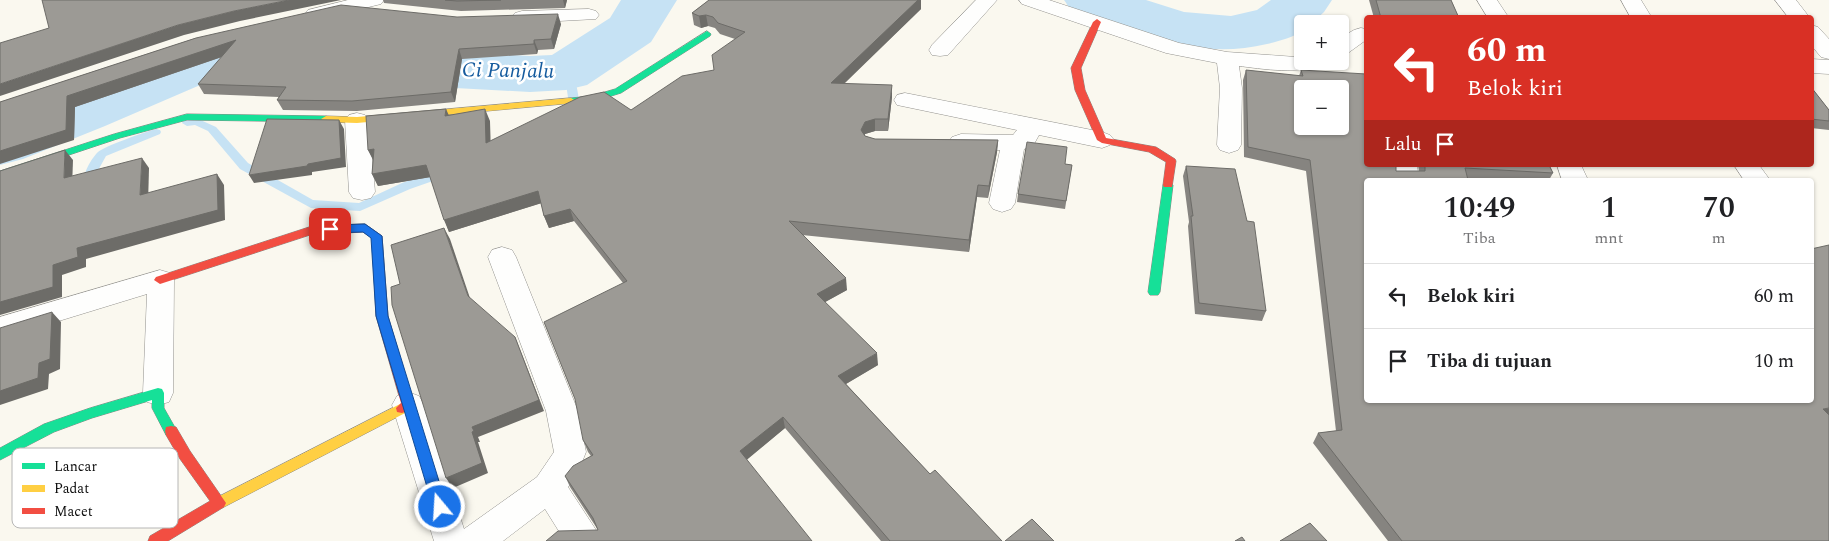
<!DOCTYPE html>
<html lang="id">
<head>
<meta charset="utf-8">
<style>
	:root { --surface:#fff; --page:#f6f6f6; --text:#202124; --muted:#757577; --line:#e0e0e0 }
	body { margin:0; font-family:Spectral,serif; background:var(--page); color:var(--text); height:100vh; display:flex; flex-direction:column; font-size:19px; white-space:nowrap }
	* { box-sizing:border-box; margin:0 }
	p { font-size:16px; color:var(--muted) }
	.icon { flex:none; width:28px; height:28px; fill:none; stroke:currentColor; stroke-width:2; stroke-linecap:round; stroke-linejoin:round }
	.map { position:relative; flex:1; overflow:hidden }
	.panel { position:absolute; left:1364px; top:178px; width:450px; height:225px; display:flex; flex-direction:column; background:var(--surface); border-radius:5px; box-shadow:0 1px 4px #0004 }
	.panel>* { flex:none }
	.banner { position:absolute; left:1364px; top:15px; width:450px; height:152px; border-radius:5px; box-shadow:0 1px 4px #0004; background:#d93025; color:#fff; overflow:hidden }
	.tools { position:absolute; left:1294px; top:15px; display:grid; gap:10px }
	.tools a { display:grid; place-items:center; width:55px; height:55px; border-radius:5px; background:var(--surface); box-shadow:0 1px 4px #0004; font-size:25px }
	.pin { position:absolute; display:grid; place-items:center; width:42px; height:42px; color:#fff; margin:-21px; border-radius:10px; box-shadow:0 2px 8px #0006 }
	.me { position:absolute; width:55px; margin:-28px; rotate:342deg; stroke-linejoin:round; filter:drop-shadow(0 0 4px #0008) }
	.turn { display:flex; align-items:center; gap:18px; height:105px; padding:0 20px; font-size:22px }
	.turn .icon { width:65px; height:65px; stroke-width:2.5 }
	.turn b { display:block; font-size:35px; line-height:42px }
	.then { display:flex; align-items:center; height:48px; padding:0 20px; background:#0003; gap:10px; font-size:19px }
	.eta { display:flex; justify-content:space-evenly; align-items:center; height:85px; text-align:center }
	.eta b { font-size:30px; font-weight:600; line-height:35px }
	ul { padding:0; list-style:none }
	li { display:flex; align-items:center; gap:15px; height:65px; padding:0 20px; border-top:1px solid var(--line) }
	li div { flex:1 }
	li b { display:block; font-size:19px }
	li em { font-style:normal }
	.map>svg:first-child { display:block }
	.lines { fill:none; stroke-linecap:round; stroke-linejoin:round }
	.stream { fill:#c6e2f4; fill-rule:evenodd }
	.river { fill:#c6e2f4; fill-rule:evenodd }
	.street-casing { stroke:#93928e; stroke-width:1 }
	.fast-casing { stroke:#8a8985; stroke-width:1 }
	.slow-casing { stroke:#8a8985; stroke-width:1 }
	.jam-casing { stroke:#8a8985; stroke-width:1 }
	.street { fill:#fefefd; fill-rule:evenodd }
	.fast { fill:#16e098; fill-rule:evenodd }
	.slow { fill:#ffcf43; fill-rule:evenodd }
	.jam { fill:#f24e42; fill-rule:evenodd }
	.wall { fill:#868480 }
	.shaded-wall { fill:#6d6c68 }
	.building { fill:#9c9a95; stroke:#6d6c68; fill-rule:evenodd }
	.route { fill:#1a73e8; stroke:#114b97 }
	.labels { text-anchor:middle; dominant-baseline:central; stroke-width:5; stroke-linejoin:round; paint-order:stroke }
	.water-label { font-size:21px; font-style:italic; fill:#155b9e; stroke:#fff }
	.key { fill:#fff; stroke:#b6b6b6; stroke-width:1 }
	.key-label { font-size:14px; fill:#0c0c0c }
</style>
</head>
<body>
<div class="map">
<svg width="1829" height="541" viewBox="0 0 1829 541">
	<rect width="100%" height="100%" fill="#faf8ef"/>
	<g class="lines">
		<g class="stream">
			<path d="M566,69C577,73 578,96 580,106L572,110L567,107L569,104L566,84L561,72Z"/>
			<polygon points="196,118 216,127 248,163 313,200 359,203 402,183 442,169 446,168 452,172 450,175 410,189 360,211 311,208 240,169 208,131 195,125 187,126 182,123 183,121"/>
			<path d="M156,129L160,130L161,132L160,134L106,156L96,174L93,188H85C80,178 90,160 98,152C103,147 147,131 156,129Z"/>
		</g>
		<g class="river">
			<polygon points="621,0 677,0 651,42 587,85 566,90 530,92 455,88 277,57 242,67 105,126 23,159 0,165 0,121 93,86 200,42 258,26 277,23 455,52 530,56 552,55 610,18"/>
			<path d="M1064,0H1146L1184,12L1231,16L1257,10L1271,0H1332L1324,12L1311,24H1302V31C1292,38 1279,41 1267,44C1214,57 1163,44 1113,26C1101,22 1084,19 1073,12C1070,10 1067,4 1064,0Z"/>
		</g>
		<g class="street-casing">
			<g id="street">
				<polygon points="348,0 384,0 381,4 315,20 308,18 305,14 308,10"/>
				<polygon points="976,0 997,0 948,55 940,56 932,55 929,50 932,45"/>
				<path d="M1019,0H1049L1179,43L1227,52L1296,57L1302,56V61H1318C1307,77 1257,68 1239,66L1242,88L1241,145L1238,150L1229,153L1220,150L1217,145L1220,88L1217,63L1166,53L1022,4Z"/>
				<polygon points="1477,0 1497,0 1509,18 1488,18"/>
				<polygon points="1621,0 1641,0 1652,18 1631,18"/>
				<polygon points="1775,0 1796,0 1810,18 1789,18"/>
				<polygon points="589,9 596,11 599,15 596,19 522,23 515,21 512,17 515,13 522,11"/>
				<polygon points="1811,25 1818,27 1829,39 1829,59 1821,57 1811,45"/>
				<polygon points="1361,28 1366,29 1366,40 1348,53 1340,54 1340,38 1354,30"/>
				<polygon points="1811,59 1829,60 1829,74 1811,73"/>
				<polygon points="905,93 1102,132 1110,135 1114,140 1110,145 1102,148 1039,135 1033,146 1024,149 1015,203 1011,209 1002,212 993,209 989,203 1000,150 961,150 952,147 949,142 952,137 961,134 1013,135 1017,130 897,105 894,100 897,95"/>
				<polygon points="357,113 365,115 369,120 375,192 371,198 362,200 353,198 349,192 345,120 349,115"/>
				<polygon points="1393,165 1417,165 1419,180 1393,180"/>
				<polygon points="1557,165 1581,165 1588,180 1562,180"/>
				<polygon points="1734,165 1759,165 1770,180 1744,180"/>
				<polygon points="502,247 512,250 516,257 578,411 586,452 577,475 568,487 596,530 601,541 565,541 545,509 503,541 434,541 392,405 397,396 408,392 419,396 424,405 464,529 537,477 554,452 546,411 488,257 492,250"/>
				<polygon points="160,270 170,273 174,280 173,393 169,402 158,405 147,402 143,393 147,294 0,339 0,317"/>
			</g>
		</g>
		<g class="fast-casing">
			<g id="fast">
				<polygon points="707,31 711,34 710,36 621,93 592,102 571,104 566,101 571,98 591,96 615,89"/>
				<polygon points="187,114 326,116 331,119 326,122 187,120 120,138 0,178 0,171 114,134"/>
				<polygon points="1168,182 1173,185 1160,292 1158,295 1150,295 1148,292 1163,185"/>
				<polygon points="158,388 162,389 164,393 164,408 177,431 176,435 171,436 166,435 152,408 152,400 92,418 54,432 0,460 0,448 44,424 90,408"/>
			</g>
		</g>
		<g class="slow-casing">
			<g id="slow">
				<polygon points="571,98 576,101 574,103 357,123 326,122 321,119 326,116 357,117"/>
				<polygon points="402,403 407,404 408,408 407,412 224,507 219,509 214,507 212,503 214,499"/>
			</g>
		</g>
		<g class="jam-casing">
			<g id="jam">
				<polygon points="1097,19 1101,22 1081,68 1085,90 1106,138 1156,147 1175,159 1176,161 1172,187 1164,187 1163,185 1166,162 1149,152 1102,143 1097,140 1075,90 1071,68 1093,22"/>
				<polygon points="365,224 382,236 388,316 414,405 412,409 402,413 397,412 396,408 401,403 376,316 372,238 363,232 310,235 160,284 154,280 156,277 309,227"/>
				<polygon points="171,426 176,427 190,451 226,503 224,507 168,541 148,541 150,536 210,501 180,459 166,435 165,431 166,427"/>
			</g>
		</g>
		<use href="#street" class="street"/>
		<use href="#fast" class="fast"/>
		<use href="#slow" class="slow"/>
		<use href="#jam" class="jam"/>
	</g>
	<g class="wall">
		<polygon points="383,0 567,0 565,8 461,11 384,3"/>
		<polygon points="709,0 921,0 921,9 844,84 892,97 888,131 875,131 865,134 865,136 875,139 998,140 997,152 988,198 977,197 969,252 802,235 847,290 825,302 878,365 846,384 930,474 1002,541 881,541 785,428 747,459 598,530 570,487 565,476 591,456 588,452 583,440 623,283 574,221 549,228 544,216 541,203 449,232 430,177 378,186 372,174 373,159 368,150 449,115 490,121 490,141 631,110 714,70 735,39 720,34 715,28 708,26 701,28 694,25 692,13"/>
		<polygon points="1369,0 1451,0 1459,18 1374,18"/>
		<polygon points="457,17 561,24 554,49 538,50 537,54 462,59 455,102 357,111 283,110 277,100 279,97 204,94 198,84 222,57 75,107 74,140 0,102 196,38"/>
		<polygon points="1246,70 1299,76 1301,70 1396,171 1419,171 1418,165 1549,165 1553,173 1549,180 1492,180 1468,178 1366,180 1366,400 1829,541 1388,541 1313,443 1318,433 1336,431 1306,171 1244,157 1243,80"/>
		<polygon points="1811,87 1829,110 1829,130 1811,128"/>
		<polygon points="1065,164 1072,165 1065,209 1017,202 1018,194"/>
		<polygon points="1186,166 1266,311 1262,321 1195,314 1188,226 1189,222 1183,176"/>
	</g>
	<g class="shaded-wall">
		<polygon points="289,0 341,0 240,21 184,35 0,96 0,84 178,25 234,11"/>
		<polygon points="563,0 567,0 565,8"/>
		<polygon points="918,0 921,0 921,9 832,95 831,83"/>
		<polygon points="558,14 561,24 554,49 551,39"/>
		<polygon points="706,15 708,26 701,28 699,16"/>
		<polygon points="236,40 242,50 75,107 74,140 0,164 0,151 67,96"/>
		<polygon points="534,40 538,50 537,54 534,44"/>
		<polygon points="459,49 462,59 455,102 451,92"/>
		<polygon points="892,85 892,97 888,131 888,119"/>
		<polygon points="446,109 451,120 445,116"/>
		<polygon points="485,109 490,121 491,155 486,143"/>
		<polygon points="875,119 875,131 865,134 861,142 861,130 865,122"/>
		<polygon points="339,120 344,129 346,167 312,172 312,175 254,183 249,175 308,164"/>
		<polygon points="998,140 997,152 988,198 989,186"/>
		<polygon points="374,149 374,162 368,150"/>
		<polygon points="65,150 73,160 72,188 64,178"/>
		<polygon points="142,158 149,168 148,205 140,195"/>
		<polygon points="426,165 431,177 378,186 372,174"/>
		<polygon points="217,174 224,185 225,220 86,259 86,267 62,275 62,297 0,315 0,302 77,248"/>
		<polygon points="978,185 977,197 969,252 969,240"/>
		<polygon points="538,191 542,203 449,232 444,220"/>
		<polygon points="570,209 574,221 549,228 544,216"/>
		<polygon points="444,228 450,239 473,307 468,296"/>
		<polygon points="846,278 847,290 818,306 817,294"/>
		<polygon points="52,312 61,322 60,369 49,374 48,389 0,405 0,391 39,363"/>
		<polygon points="515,337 544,411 478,437 480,442 478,442 488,473 453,488 446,478 472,432 472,427"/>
		<polygon points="877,353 878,365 839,388 838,376"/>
		<polygon points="1829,408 1829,416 1823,409"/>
		<polygon points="783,417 785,428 743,463 740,451"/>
	</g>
	<g class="building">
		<polygon points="42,0 289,0 234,11 178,25 0,84 0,43 49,28"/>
		<polygon points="445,0 501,0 457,1"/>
		<polygon points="709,0 918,0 831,83 892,85 888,119 875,119 865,122 861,130 865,136 875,139 998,140 989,186 978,185 969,240 789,221 846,278 817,294 877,353 838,376 930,474 935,470 1002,541 890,541 783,417 740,451 812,541 546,541 558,531 598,530 593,518 565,476 573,466 593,455 583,440 575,399 544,322 627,281 570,209 544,216 538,191 444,220 426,165 372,174 374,149 368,150 366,116 446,109 445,116 485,109 486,143 580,97 604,92 631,110 682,76 714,70 712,55 745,32 718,23 713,17 706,15 699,16 692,13"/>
		<polygon points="1376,0 1451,0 1459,18 1381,18"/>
		<polygon points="341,5 457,17 558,14 551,39 534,40 534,44 459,49 451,92 352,101 277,100 286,87 198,84 236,40 67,96 66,130 0,151 0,102 196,38"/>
		<path d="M1246,70L1303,76L1301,70L1366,74V165H1396V171H1425V165H1549L1553,173L1465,168L1468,180H1366V400H1811V249L1829,245V408L1823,409L1829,415V541H1402L1318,433L1342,430L1310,160L1248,147ZM1302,89H1340V126H1302Z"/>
		<polygon points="1811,87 1829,110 1829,121 1811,119"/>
		<polygon points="267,119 339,120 341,158 308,164 307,166 249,175"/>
		<polygon points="1027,142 1067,147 1065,164 1072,165 1066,201 1018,194"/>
		<polygon points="65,150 64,178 142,158 140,195 217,174 218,210 77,248 78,257 53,265 53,287 0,302 0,171"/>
		<polygon points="1186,166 1235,169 1247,221 1254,222 1266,311 1199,303 1191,216 1193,216"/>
		<polygon points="444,228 468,296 515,337 539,400 472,427 474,431 472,432 482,463 446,478 392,305 391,287 400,284 391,245"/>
		<polygon points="52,312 50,359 39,363 38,378 0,391 0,328"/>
		<polygon points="1032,519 1054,541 1005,541"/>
		<polygon points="1310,523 1327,541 1280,541"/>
		<polygon points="1242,537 1245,541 1235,541"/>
	</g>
	<polygon class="route" points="365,224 382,236 388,316 447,507 445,511 440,513 435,511 433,507 376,316 371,238 363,232 330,233 325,229 330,225"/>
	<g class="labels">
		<g class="water-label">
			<text transform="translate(508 71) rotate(1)">Ci Panjalu</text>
		</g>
	</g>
	<rect x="12" y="448" width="166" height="80" rx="8" class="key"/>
	<rect x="22" y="463" width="23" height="6" fill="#16e098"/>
	<rect x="22" y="485" width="23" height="7" fill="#ffcf43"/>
	<rect x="22" y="508" width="23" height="6" fill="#f24e42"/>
	<g class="key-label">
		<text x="54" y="471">Lancar</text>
		<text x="54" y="493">Padat</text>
		<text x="54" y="516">Macet</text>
	</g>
</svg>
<div class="tools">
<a>+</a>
<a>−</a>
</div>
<div class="pin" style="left:330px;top:229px;background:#d93025"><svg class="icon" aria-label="arrive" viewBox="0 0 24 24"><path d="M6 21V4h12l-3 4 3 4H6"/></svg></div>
<svg class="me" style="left:440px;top:507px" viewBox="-20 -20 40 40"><circle r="17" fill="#1a73e8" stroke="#fff" stroke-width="3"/><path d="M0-11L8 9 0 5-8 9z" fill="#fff"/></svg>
<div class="banner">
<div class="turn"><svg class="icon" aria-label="left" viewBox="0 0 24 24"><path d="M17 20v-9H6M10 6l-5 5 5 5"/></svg><div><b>60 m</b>Belok kiri</div></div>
<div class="then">Lalu<svg class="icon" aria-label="arrive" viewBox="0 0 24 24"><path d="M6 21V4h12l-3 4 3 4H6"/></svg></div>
</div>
<section class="panel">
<div class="eta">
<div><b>10:49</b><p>Tiba</p></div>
<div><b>1</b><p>mnt</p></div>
<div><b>70</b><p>m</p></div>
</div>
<ul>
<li><svg class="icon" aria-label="left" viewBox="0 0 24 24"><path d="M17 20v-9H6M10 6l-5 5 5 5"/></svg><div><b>Belok kiri</b></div><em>60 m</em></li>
<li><svg class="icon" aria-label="arrive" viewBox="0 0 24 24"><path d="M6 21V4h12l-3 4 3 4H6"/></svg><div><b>Tiba di tujuan</b></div><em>10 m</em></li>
</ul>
</section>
</div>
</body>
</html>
